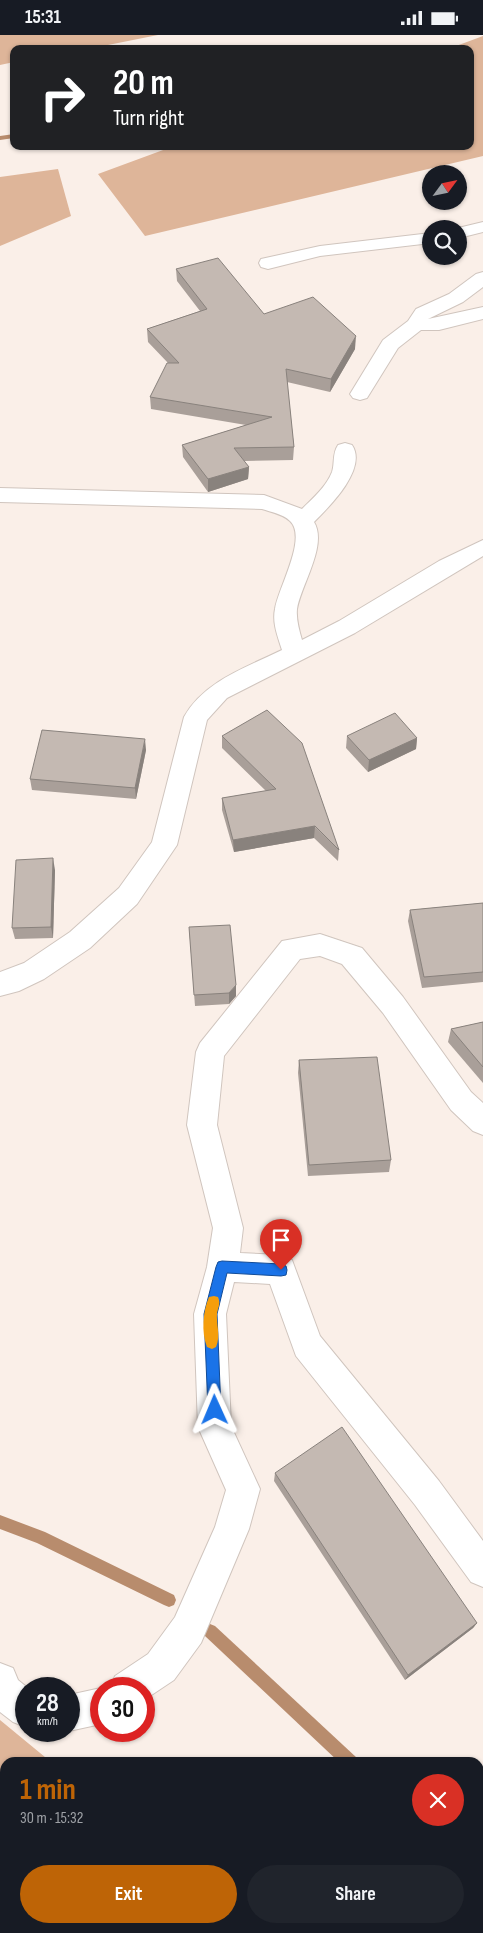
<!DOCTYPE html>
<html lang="en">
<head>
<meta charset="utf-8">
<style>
	:root { --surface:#171b24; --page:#20242c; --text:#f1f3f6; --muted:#9ea1a6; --accent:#be6406 }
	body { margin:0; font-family:"Sofia Sans Condensed",sans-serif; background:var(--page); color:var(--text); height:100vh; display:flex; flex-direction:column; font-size:19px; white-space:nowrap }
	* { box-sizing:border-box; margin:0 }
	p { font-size:16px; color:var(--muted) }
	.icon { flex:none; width:28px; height:28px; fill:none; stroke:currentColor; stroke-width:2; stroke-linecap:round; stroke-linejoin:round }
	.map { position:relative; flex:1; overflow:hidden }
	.panel { position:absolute; left:0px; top:1722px; width:484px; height:176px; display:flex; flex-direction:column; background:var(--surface); border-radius:15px 15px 0 0; box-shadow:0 1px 4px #0004 }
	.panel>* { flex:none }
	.top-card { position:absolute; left:10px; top:10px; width:464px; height:105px; border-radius:10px; box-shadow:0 1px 4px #0004; background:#202124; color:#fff; overflow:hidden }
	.needle { width:32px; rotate:57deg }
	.tools { position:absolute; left:422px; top:130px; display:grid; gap:10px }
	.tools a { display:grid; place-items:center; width:45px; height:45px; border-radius:50%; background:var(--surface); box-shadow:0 1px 4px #0004; font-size:25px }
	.speed { position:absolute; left:15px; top:1642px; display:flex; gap:10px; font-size:25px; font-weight:700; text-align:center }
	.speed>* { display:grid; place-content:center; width:65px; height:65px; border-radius:50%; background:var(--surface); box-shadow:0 1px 4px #0004; line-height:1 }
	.speed small { font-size:12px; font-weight:400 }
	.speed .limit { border:8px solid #d22; background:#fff; color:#111 }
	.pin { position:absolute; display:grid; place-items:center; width:42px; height:42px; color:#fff; margin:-51px -21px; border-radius:50% 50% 50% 0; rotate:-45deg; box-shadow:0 0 5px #0007 }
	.pin .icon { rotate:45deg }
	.me { position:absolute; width:55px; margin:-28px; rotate:359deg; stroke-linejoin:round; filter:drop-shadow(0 0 4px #0008) }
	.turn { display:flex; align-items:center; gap:18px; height:105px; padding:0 20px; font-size:22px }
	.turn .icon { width:65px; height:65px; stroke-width:2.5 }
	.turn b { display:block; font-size:35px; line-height:42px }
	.round { display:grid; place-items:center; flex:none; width:52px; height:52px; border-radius:26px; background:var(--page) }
	.head { display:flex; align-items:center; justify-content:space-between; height:85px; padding:0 20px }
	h1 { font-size:30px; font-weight:700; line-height:38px; color:var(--accent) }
	.primary-button { display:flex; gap:10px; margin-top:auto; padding:10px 20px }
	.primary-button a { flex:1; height:58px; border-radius:30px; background:var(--accent); color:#fff; font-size:20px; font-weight:700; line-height:58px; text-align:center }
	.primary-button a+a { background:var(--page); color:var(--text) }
	.status { display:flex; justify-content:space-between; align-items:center; height:35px; padding:0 25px; background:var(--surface); direction:ltr }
	.status svg { height:14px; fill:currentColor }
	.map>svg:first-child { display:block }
	.green { fill:#deb599 }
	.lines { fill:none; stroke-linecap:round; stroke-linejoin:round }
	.stream { fill:#b88c6d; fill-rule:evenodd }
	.minor-casing { stroke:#d0c5be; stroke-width:2 }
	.minor { fill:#fff; fill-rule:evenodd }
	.wall { fill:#a99f99 }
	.shaded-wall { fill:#89827d }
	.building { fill:#c4b9b2; stroke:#89827d }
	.route { fill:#1a73e8; stroke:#114b97 }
	.slow { fill:#f59e0b }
</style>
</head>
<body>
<div class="status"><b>15:31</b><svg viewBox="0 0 49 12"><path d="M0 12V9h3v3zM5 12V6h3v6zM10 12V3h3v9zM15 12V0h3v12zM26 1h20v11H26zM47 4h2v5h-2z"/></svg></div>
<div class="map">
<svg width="483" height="1898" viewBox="0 0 483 1898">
	<rect width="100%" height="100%" fill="#faefe8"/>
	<g class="green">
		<polygon points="0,0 158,0 88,14 14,14 14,27 0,30"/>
		<polygon points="483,1 483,121 145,201 98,139 174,111 470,111 470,14 448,14"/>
		<polygon points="58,134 71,181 0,211 0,142"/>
		<polygon points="0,1685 51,1727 5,1728 5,1894 162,1894 156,1898 0,1898"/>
		<polygon points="479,1827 483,1829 483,1898 179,1898 184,1894 479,1894"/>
	</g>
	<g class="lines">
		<g class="stream">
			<polygon points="14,99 14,103 0,105 0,101"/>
			<polygon points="0,1480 45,1497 174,1560 176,1565 174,1570 169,1572 164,1570 37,1508 0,1494"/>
			<polygon points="210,1589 215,1591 357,1723 359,1728 340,1728 205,1601 203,1596 205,1591"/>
			<polygon points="479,1808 483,1810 483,1826 479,1824"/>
		</g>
		<g class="minor-casing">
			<g id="minor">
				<polygon points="483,187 483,197 459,203 459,194 454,194"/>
				<polygon points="431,198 431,208 320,221 268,234 261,232 259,228 261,224 320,211"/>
				<polygon points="483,237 483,252 463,267 428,284 483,272 483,284 439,295 421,295 398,313 367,363 360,365 353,363 350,359 383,305 408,286 416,274 449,259 476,239"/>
				<path d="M345,408L352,410C368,434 329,472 314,487C328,510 301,550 297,574C296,584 299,595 302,605L339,586L439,526L483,505V521L355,598L227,663L207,685L177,810L137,869L90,913L44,944L19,956L0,961V937L24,928L70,897L119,853L152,807L184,682C204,646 247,632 282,615C278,602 272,588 275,574C278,553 308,503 290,486C283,479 271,477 262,474L0,467V453L264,460L302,474C313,463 326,452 332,437C335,428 332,419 338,410Z"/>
				<polygon points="320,899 362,913 403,962 471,1057 483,1068 483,1100 473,1096 451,1075 383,978 342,929 320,921 300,924 224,1021 217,1090 243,1193 240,1218 281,1220 292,1225 320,1301 439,1446 483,1506 483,1552 471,1547 415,1470 296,1321 270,1249 234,1247 226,1279 231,1391 260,1454 249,1494 201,1608 174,1645 144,1665 144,1654 110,1654 115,1641 148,1619 175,1582 215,1492 226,1455 198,1392 194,1279 207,1232 213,1193 187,1090 196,1017 200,1008 282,906"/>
				<polygon points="0,1628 13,1633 18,1645 29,1654 26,1654 26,1692 13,1687 0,1677"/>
				<polygon points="101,1653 104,1654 101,1654 101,1689 69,1696 69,1660"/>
			</g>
		</g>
		<use href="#minor" class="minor"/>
	</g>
	<g class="wall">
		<polygon points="176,234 264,279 355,314 330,357 287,347 294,412 293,425 244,426 249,432 248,444 208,457 183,422 182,410 246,390 151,374 150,362 168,328 148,307 147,294 200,276 177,246"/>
		<polygon points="222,701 339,815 338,826 314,803 234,817 222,775 222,763 266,756 222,713"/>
		<polygon points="347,701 417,703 416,714 368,737 346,713"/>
		<polygon points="146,715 136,764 32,755 30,744"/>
		<polygon points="55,835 53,903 15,904 12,893"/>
		<polygon points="483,868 483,947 422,953 408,886 410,875"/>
		<polygon points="189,892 236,961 229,969 195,971"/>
		<polygon points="483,987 483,1048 448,1007 451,994"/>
		<polygon points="299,1025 391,1125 389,1137 308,1141 298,1038"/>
		<polygon points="275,1438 477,1588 473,1593 405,1645 274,1446"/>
	</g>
	<g class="shaded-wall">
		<polygon points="356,301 355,314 330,357 331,344"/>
		<polygon points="249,432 248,444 208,457 208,444"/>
		<polygon points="417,703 416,714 368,737 369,725"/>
		<polygon points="145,704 146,715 136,764 135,753"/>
		<polygon points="315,791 314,803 234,817 233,805"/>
		<polygon points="53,823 55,835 53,903 51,892"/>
		<polygon points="236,950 236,961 229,969 229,958"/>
		<polygon points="477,1588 473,1593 405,1645 408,1640"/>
	</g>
	<g class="building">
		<polygon points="218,223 264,279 313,262 356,301 331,344 286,334 294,412 234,413 249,432 208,444 182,410 272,382 150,362 167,328 179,328 147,294 207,274 176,234"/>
		<polygon points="267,675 302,708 339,815 315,791 233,805 222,763 276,754 222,701"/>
		<polygon points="395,678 417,703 369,725 347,701"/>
		<polygon points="42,695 145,704 135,753 30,744"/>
		<polygon points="53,823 51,892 12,893 16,825"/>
		<polygon points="483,868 483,937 424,942 410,875"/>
		<polygon points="230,890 236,950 229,958 194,960 189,892"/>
		<polygon points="483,987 483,1032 451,994"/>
		<polygon points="377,1022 391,1125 309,1130 299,1025"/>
		<polygon points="342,1392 477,1588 408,1640 275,1438"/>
	</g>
	<polygon class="route" points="222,1226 281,1229 286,1231 287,1235 286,1240 281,1241 227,1238 217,1279 221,1375 219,1380 215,1382 210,1380 208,1375 204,1279 216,1232 218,1227"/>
	<path class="slow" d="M214,1261L218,1262C221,1269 218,1272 217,1278C216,1289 221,1301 216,1312L212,1314L207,1312C201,1297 203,1276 209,1262Z"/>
</svg>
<div class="tools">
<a><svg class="needle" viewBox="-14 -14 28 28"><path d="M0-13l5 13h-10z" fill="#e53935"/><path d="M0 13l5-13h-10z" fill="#9ea1a6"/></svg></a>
<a><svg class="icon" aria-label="search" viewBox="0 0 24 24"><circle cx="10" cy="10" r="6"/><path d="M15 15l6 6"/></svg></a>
</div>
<div class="speed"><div>28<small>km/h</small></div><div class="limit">30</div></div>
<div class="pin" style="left:281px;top:1235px;background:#d93025"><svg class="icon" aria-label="arrive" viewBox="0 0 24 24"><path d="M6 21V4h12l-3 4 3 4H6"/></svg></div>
<svg class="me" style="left:215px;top:1375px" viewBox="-20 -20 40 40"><path d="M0-17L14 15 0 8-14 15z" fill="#1a73e8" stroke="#fff" stroke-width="4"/></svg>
<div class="top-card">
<div class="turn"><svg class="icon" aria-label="right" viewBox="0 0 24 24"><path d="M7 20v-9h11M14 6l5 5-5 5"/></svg><div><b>20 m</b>Turn right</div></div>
</div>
<section class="panel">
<div class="head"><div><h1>1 min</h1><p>30 m · 15:32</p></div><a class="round" style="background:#d93025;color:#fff"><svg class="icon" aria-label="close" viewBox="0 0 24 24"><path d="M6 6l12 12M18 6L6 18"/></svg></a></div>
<div class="primary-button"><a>Exit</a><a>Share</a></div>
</section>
</div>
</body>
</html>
